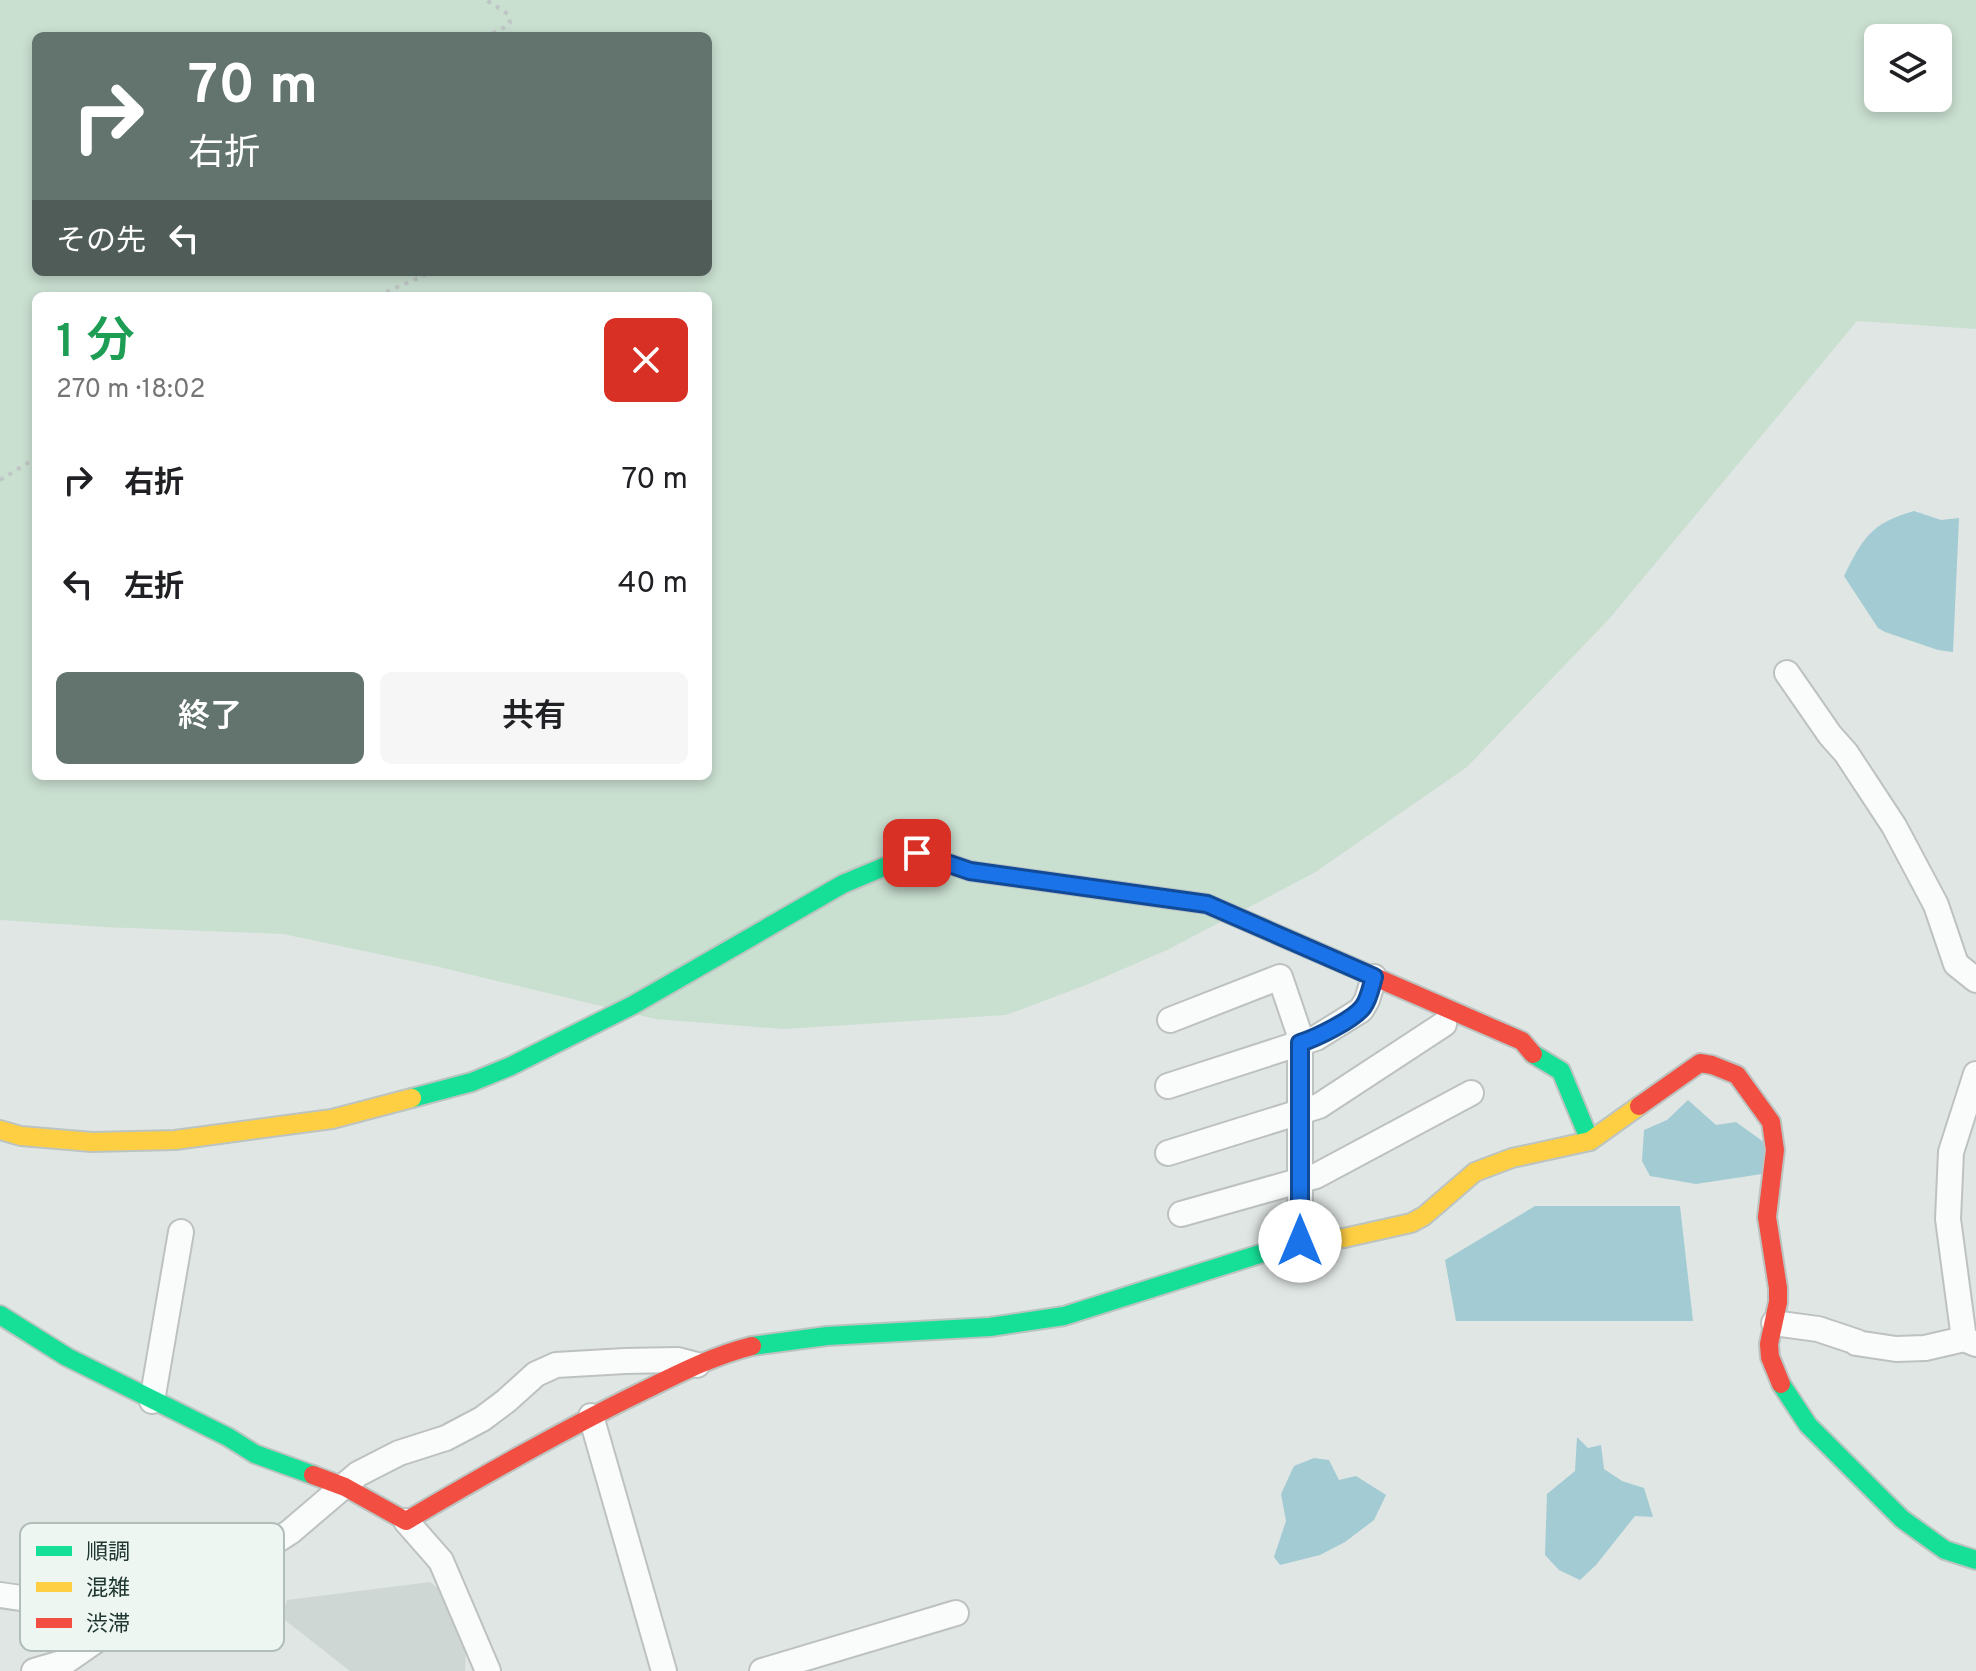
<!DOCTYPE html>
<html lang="ja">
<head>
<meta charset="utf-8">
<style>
	:root { --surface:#fff; --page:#f6f6f6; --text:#202124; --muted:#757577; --accent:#63746f }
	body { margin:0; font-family:Overpass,"Noto Sans JP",sans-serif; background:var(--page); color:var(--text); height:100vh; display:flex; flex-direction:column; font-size:30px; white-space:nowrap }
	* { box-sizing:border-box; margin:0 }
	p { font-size:26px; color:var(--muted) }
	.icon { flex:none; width:44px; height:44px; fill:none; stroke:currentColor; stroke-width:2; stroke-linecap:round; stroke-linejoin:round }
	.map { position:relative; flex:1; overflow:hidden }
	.details { position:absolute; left:32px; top:292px; width:680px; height:488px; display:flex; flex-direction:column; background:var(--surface); border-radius:12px; box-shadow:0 4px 12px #0003 }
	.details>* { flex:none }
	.hud { position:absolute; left:32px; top:32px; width:680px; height:244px; border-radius:12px; box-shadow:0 4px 12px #0003; background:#63746f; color:#fff; overflow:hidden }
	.tools { position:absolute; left:1864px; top:24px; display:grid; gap:16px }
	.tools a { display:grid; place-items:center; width:88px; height:88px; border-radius:12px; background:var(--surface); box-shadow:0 4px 12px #0003; font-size:40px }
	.pin { position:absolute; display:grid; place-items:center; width:68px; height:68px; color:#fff; margin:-34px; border-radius:16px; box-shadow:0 4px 12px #0006 }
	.me { position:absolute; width:88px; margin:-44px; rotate:0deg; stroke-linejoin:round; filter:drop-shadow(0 0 6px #0008) }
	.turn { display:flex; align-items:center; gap:28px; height:168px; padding:0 24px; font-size:36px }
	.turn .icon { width:104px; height:104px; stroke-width:2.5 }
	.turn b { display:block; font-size:56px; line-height:68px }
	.then { display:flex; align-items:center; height:76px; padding:0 24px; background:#0003; gap:16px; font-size:30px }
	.round { display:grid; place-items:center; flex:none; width:84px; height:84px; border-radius:12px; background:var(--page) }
	.headline { display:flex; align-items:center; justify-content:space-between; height:136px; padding:0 24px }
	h1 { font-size:48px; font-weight:600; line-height:60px; color:#1e9e55 }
	.action { display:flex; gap:16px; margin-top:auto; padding:16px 24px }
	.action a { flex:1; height:92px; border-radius:12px; background:var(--accent); color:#fff; font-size:32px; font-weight:600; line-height:92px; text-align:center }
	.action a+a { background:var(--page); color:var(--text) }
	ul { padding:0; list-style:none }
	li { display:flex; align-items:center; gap:24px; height:104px; padding:0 24px }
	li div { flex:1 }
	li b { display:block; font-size:30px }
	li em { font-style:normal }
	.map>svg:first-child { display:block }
	.built { fill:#ced7d3 }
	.green { fill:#c9dfd0; fill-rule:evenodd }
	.water { fill:#a2cbd3 }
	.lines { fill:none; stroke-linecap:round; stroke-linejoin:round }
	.street-casing { stroke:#bdc2c0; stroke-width:28 }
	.fast-casing { stroke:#bcc4c1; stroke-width:22 }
	.slow-casing { stroke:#bcc4c1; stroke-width:22 }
	.jam-casing { stroke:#bcc4c1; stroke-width:22 }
	.path { stroke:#bfc6c5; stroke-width:4; stroke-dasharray:4 6; stroke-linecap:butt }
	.street { stroke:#fafbfb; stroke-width:24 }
	.fast { stroke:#16e098; stroke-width:18 }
	.slow { stroke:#ffcf43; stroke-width:18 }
	.jam { stroke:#f24e42; stroke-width:18 }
	.route-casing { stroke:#114b97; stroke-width:20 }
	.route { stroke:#1a73e8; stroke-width:14 }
	.key { fill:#eef6f2; stroke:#b0bdb8; stroke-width:2 }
	.key-label { font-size:22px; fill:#203731 }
</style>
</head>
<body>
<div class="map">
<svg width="1976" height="1671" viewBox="0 0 1976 1671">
	<rect width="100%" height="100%" fill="#e0e6e3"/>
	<polygon class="built" points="430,1582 450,1598 466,1646 465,1671 350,1671 281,1617 287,1600"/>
	<path class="green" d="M0,0H1976V329L1857,321L1609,619L1467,767L1314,873L1167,950L1086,985L1006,1015L784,1029L655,1019L435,966L283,934L104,927L0,920ZM36,36H708V272H36ZM1878,38H1938V98H1878ZM36,296H708V776H36Z"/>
	<g class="water">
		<path d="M1914,511L1941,520L1959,518L1953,652L1938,650L1885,632L1878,628L1844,576C1863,538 1871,523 1914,511Z"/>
		<polygon points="1688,1100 1716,1125 1736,1122 1765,1143 1762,1174 1696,1184 1650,1176 1642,1161 1644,1130 1667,1120"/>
		<polygon points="1535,1206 1680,1206 1693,1321 1456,1321 1445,1260"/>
		<polygon points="1577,1437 1588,1448 1601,1445 1604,1469 1622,1481 1644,1488 1653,1517 1635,1516 1596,1565 1580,1580 1559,1570 1545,1555 1547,1494 1575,1471"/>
		<polygon points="1314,1458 1329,1460 1339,1480 1356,1476 1386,1495 1374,1520 1345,1542 1320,1555 1280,1565 1274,1557 1286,1521 1281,1494 1294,1466"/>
	</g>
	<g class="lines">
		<g class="street-casing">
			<g id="street">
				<polyline points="1787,673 1830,735 1846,753 1894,826 1936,905 1956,964 1976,980"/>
				<polyline points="1170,1020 1280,977 1298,1030 1300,1043 1300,1241"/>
				<polyline points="1168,1086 1316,1038 1361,1010 1367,1000 1374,977"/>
				<polyline points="1168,1153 1319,1106 1444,1024"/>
				<polyline points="1181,1214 1316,1176 1471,1093"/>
				<polyline points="1774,1323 1818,1329 1857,1342 1856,1343 1896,1349 1925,1348 1964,1339 1976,1344"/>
				<polyline points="1964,1339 1948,1219 1951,1152 1976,1074"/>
				<polyline points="152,1401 181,1232"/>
				<polyline points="591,1416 664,1671"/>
				<polyline points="406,1521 441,1561 488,1671"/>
				<polyline points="0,1595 42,1601 52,1611 77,1653"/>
				<polyline points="34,1671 65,1662 98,1639 158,1622 202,1597 203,1584 217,1579 290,1532 358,1474 399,1453 446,1438 482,1419 506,1401 536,1374 556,1365 625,1361 678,1360 697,1365"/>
				<polyline points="762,1671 956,1613"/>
			</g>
		</g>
		<g class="fast-casing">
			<g id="fast">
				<polyline points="1533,1054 1561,1071 1590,1141"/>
				<polyline points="412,1098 472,1082 511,1066 633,1005 843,884 917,853 935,859"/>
				<polyline points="0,1315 67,1357 228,1437 255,1454 313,1475"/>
				<polyline points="752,1346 827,1336 990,1327 1064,1316 1282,1247"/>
				<polyline points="1781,1384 1808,1425 1902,1519 1945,1550 1976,1560"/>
			</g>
		</g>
		<g class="slow-casing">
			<g id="slow">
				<polyline points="0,1130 21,1136 92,1142 175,1140 332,1119 412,1098"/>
				<polyline points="1282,1247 1300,1241 1344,1238 1411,1223 1424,1216 1475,1172 1512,1158 1590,1141 1639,1106"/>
			</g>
		</g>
		<g class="jam-casing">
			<g id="jam">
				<polyline points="935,859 970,871 1207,904 1522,1041 1533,1054"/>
				<polyline points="1639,1106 1700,1063 1712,1065 1737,1075 1771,1122 1775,1150 1767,1217 1778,1288 1778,1302 1769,1344 1770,1357 1781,1384"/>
				<path d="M313,1475L345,1487L406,1521C482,1476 559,1432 639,1393C676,1375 712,1356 752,1346"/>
			</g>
		</g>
		<g class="path">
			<polyline points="483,36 499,31 510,23 508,14 486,0"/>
			<polyline points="377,296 432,272"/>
			<polyline points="0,480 36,458"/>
		</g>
		<use href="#street" class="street"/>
		<use href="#fast" class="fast"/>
		<use href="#slow" class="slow"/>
		<use href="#jam" class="jam"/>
	</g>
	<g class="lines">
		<g class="route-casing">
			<path id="route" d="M917,853L970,871L1207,904L1374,977C1371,987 1369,999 1363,1007C1353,1020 1316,1038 1300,1043V1241"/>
		</g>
		<use href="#route" class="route"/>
	</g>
	<rect x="20" y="1523" width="264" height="128" rx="12" class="key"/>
	<rect x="36" y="1546" width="36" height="10" fill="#16e098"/>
	<rect x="36" y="1582" width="36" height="10" fill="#ffcf43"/>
	<rect x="36" y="1618" width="36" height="10" fill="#f24e42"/>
	<g class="key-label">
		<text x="86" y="1559">順調</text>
		<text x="86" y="1595">混雑</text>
		<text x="86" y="1631">渋滞</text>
	</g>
</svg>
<div class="tools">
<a><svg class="icon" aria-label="layers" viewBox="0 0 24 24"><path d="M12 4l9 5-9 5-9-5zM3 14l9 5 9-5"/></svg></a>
</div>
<div class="pin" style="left:917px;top:853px;background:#d93025"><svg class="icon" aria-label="arrive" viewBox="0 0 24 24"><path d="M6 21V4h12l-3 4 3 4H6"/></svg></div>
<svg class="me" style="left:1300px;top:1241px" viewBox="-20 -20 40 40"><circle r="19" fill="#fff"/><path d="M0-13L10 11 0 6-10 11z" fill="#1a73e8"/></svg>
<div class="hud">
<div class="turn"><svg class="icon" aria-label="right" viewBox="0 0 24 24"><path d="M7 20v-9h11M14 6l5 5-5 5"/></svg><div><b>70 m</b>右折</div></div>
<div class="then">その先<svg class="icon" aria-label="left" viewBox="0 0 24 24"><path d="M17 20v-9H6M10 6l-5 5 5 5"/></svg></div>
</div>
<section class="details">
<div class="headline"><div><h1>1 分</h1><p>270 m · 18:02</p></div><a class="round" style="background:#d93025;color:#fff"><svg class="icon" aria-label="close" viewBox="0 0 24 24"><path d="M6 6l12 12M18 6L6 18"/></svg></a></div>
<ul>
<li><svg class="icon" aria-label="right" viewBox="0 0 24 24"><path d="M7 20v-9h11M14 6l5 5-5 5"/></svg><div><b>右折</b></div><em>70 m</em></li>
<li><svg class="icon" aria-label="left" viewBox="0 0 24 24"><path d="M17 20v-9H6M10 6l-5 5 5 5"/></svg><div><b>左折</b></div><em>40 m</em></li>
</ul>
<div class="action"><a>終了</a><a>共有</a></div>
</section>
</div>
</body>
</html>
